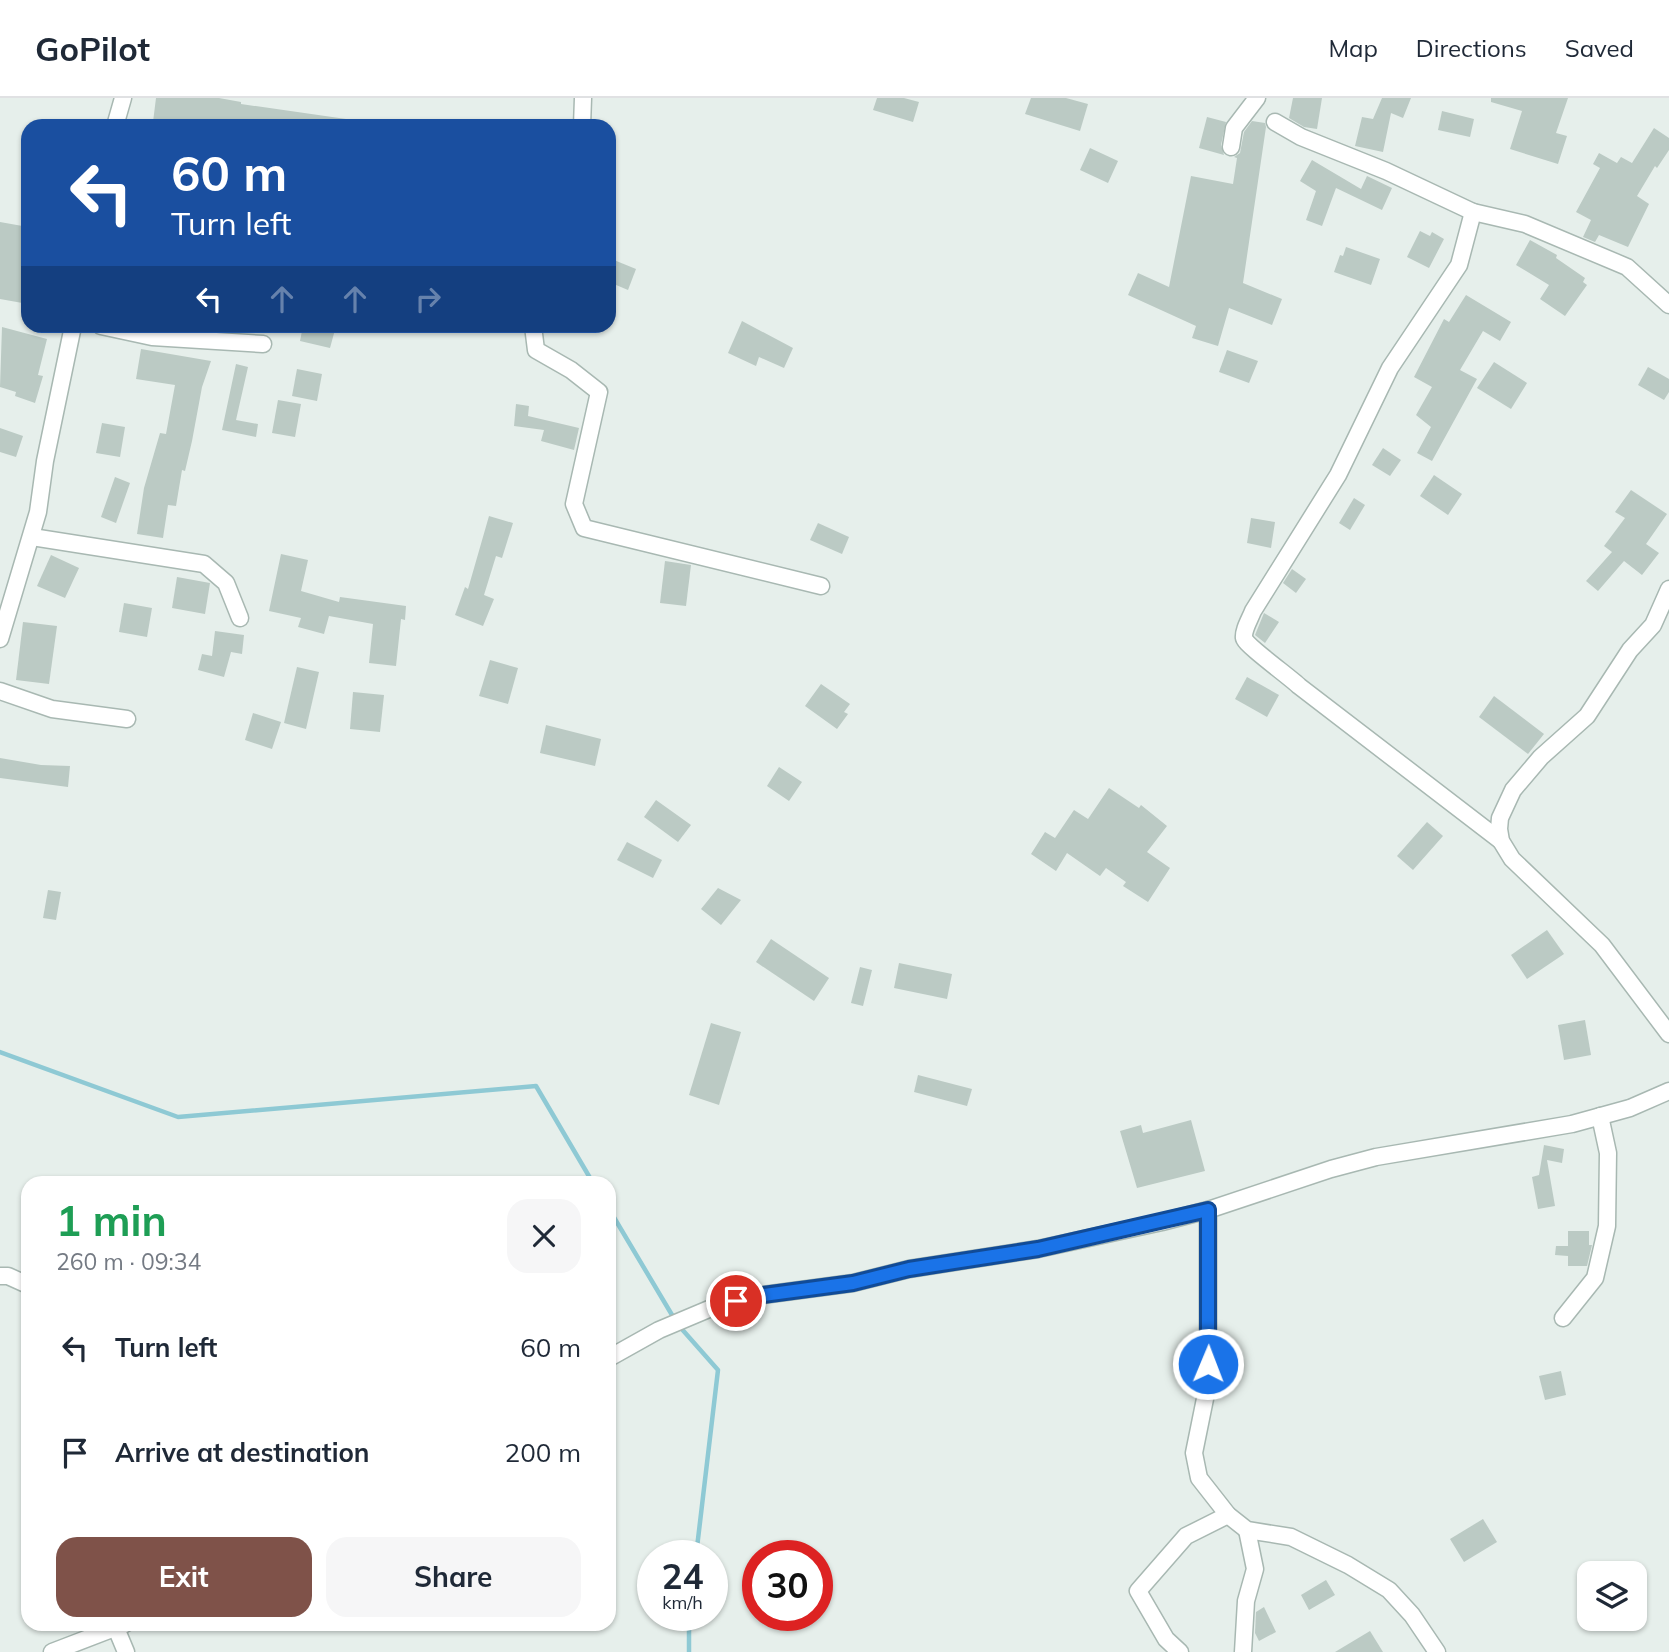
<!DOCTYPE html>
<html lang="en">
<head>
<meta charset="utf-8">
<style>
	:root { --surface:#fff; --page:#f6f6f7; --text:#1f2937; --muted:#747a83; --line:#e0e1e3; --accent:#7f5249 }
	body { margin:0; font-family:Mulish,sans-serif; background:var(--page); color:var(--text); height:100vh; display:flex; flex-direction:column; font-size:26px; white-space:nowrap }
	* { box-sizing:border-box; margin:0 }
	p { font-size:23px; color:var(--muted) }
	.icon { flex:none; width:38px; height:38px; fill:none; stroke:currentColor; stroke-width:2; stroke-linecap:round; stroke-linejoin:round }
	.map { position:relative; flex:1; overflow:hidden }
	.drawer { position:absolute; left:21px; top:1078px; width:595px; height:455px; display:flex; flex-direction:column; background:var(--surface); border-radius:21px; box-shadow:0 2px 5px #0004 }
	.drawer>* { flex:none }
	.banner { position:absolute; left:21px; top:21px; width:595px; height:214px; border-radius:21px; box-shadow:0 2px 5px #0004; background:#1a4fa0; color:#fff; overflow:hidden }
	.fabs { position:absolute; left:1577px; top:1463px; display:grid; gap:14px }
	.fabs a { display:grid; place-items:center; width:70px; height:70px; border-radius:14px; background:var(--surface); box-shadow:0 2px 5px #0004; font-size:35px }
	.speed { position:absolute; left:637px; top:1442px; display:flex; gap:14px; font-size:35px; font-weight:700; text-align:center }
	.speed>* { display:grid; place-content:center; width:91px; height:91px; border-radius:50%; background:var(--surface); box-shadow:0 2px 5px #0004; line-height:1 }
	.speed small { font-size:18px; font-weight:400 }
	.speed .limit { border:10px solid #d22; background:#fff; color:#111 }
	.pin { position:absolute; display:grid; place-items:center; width:60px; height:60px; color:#fff; margin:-30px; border:4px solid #fff; border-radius:50%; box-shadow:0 2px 7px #0007 }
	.me { position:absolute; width:77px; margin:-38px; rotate:1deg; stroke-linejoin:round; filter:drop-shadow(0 0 5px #0008) }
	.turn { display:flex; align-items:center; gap:24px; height:147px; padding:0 35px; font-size:32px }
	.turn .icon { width:91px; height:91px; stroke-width:2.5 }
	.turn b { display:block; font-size:49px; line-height:60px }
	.lanes { display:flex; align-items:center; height:66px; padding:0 35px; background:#0003; justify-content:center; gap:35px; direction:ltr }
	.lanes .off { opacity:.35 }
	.round { display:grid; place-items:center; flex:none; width:74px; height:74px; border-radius:21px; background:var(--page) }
	.head { display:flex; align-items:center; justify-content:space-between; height:119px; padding:0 35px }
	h1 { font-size:42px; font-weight:700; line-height:52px; color:#1e9e55 }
	.primary-button { display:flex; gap:14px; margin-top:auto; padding:14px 35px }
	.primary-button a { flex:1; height:80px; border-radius:21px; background:var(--accent); color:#fff; font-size:28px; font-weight:700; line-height:80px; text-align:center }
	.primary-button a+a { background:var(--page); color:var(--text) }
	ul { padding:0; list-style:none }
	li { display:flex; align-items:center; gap:21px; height:105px; padding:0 35px }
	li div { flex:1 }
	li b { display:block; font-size:26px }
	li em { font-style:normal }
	header { display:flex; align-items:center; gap:42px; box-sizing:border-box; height:98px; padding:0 35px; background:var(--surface); border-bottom:2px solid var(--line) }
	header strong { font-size:33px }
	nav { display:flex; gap:38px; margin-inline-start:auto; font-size:24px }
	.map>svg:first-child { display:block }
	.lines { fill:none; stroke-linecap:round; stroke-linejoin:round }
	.stream { stroke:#8ec9d4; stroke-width:4.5 }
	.building { fill:#bbcac4 }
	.minor-casing { stroke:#a8b8b2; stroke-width:19 }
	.minor { stroke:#fff; stroke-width:16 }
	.route-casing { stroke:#114b97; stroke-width:18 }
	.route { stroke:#1a73e8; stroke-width:12 }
</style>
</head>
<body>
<header>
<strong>GoPilot</strong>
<nav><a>Map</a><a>Directions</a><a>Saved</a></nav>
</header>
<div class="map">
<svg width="1669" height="1554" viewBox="0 0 1669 1554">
	<rect width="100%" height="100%" fill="#e6efeb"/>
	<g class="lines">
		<g class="stream">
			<polyline points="0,954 178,1019 536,988 593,1085"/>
			<polyline points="609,1111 675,1222"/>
			<polyline points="680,1229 718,1272 696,1458"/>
			<polyline points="689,1554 689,1517"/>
		</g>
	</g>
	<g class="building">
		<polygon points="156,0 219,0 241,4 241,6 346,21 345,28 189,28 153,24"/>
		<polygon points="877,0 904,0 919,4 913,24 873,12"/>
		<polygon points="1031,0 1066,0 1088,6 1080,33 1025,16"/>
		<polygon points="1293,0 1322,0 1317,31 1304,29 1289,20"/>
		<polygon points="1382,0 1411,0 1403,20 1391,15 1383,54 1355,48 1362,19 1373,21"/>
		<polygon points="1491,0 1568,0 1556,35 1567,38 1558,66 1510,51 1522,13 1491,4"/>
		<polygon points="1442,13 1474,21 1470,39 1438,32"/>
		<polygon points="1207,19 1226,24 1221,47 1224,57 1199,50"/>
		<polygon points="1252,23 1265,25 1266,29 1243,185 1282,201 1272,227 1229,210 1218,248 1192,240 1196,228 1128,197 1138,175 1169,189 1191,78 1233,86 1237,60 1234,59 1240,55 1244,34"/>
		<polygon points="1654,30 1669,40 1669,52 1657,70 1655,68 1637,98 1649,106 1628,149 1599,137 1595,144 1583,139 1591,122 1576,114 1600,70 1593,66 1599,55 1617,65 1621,59 1632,65"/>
		<polygon points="1090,50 1118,63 1108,85 1080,72"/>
		<polygon points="1312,62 1361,91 1367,78 1392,90 1382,112 1336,90 1322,128 1306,122 1316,93 1300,83"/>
		<polygon points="0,124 28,129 28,206 0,201"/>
		<polygon points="1420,133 1430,138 1432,134 1444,141 1429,170 1407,159"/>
		<polygon points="1530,142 1557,157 1556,160 1585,180 1583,184 1587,187 1565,218 1540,201 1549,187 1516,167"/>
		<polygon points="1346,149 1380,161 1371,187 1334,174 1340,157 1343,158"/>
		<polygon points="609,160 636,171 628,192 609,184"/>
		<polygon points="1466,197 1511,224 1500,243 1483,233 1460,272 1477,281 1432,363 1417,355 1431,329 1416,317 1432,289 1414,279 1444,221 1449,224"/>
		<polygon points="742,223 793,250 784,270 759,259 756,268 728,255"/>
		<polygon points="303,228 336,228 330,250 300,243"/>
		<polygon points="2,229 47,241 38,277 43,278 35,305 15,298 16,294 0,289"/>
		<polygon points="141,251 211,263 202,289 192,343 185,373 182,372 176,408 168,407 163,440 137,436 144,390 160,335 166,336 175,287 136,281"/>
		<polygon points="1227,252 1258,263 1249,285 1219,274"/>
		<polygon points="1494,264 1527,285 1511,311 1477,290"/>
		<polygon points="236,266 248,269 236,322 258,326 256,339 222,332"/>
		<polygon points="1648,269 1669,281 1669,294 1664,302 1638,287"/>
		<polygon points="297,271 322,276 317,303 292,298"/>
		<polygon points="278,302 301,306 295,339 272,335"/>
		<polygon points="516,306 529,308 528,318 579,330 574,352 541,343 544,332 514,328"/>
		<polygon points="102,325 125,329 120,359 96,355"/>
		<polygon points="0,330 23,338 16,359 0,354"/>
		<polygon points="1383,350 1401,362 1390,378 1372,367"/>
		<polygon points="1434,377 1462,396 1448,417 1420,398"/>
		<polygon points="115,379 130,385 116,425 101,419"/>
		<polygon points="1631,392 1667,416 1646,446 1659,455 1642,477 1624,463 1598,493 1586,483 1612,454 1604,448 1625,420 1615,414"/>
		<polygon points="1354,400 1365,407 1350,432 1339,425"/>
		<polygon points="489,418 513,425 502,460 496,458 484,497 494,501 483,528 455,517 465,489 468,491"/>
		<polygon points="1251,420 1275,424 1271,450 1247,445"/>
		<polygon points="818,425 849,439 842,456 810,442"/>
		<polygon points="281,456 308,462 301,493 339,504 340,499 406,508 405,522 401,521 396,568 369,565 373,526 329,518 324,536 298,529 301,520 269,513"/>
		<polygon points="51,457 79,470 65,500 37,488"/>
		<polygon points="665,463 691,467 686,508 660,505"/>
		<polygon points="1292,471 1306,481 1296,495 1283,485"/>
		<polygon points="177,479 210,485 205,516 172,510"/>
		<polygon points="124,505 152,510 147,539 119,534"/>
		<polygon points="1264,515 1279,524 1265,545 1255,537"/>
		<polygon points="23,524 57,528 49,586 16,582"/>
		<polygon points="215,533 244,537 242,556 231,554 224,579 198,572 202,556 212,558"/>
		<polygon points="490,562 518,570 508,606 479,598"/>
		<polygon points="297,569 319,574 306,631 284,625"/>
		<polygon points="1247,579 1279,597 1267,619 1235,601"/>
		<polygon points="821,586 850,606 844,614 848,616 837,631 805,608"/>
		<polygon points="353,594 384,597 380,634 350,631"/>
		<polygon points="1494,598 1544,636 1528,656 1479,619"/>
		<polygon points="253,615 281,624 272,651 245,642"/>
		<polygon points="546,627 601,641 595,668 540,655"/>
		<polygon points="0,660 41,667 70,668 68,689 0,680"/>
		<polygon points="779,669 802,684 789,703 767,688"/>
		<polygon points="1109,690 1139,710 1141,707 1167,728 1147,754 1170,770 1148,804 1123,788 1126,784 1106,770 1100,778 1067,755 1056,773 1031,756 1045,734 1055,740 1074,712 1088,721"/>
		<polygon points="656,702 691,727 678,744 644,719"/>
		<polygon points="1427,724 1443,738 1413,772 1397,758"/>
		<polygon points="627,744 662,762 653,780 617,762"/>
		<polygon points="718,790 741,802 721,827 701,811"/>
		<polygon points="48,792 61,794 56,822 43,820"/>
		<polygon points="1547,832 1564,856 1527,881 1511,857"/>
		<polygon points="771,841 829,880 814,903 756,864"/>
		<polygon points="899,865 952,876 947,901 894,890"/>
		<polygon points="860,869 872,872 863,908 851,905"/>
		<polygon points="1585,922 1591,957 1564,962 1558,927"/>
		<polygon points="711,925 741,934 719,1007 689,997"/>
		<polygon points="918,977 972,991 967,1008 914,994"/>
		<polygon points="1191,1022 1205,1073 1137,1090 1120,1033 1141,1027 1143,1035"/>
		<polygon points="1544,1047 1564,1051 1562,1065 1547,1062 1555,1108 1538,1111 1532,1079 1539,1077"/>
		<polygon points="1568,1133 1589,1133 1589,1147 1592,1147 1587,1168 1568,1168 1568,1158 1555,1157 1556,1148 1568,1148"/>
		<polygon points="1561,1273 1566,1297 1545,1302 1539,1278"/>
		<polygon points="1483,1421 1497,1444 1464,1464 1450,1441"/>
		<polygon points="1326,1482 1335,1497 1309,1512 1301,1497"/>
		<polygon points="1264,1509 1276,1534 1259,1543 1255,1535 1256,1514"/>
		<polygon points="1370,1533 1383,1554 1335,1554"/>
	</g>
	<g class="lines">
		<g class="minor-casing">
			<g id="minor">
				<polyline points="1275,24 1301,39 1386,73 1473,114 1525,126 1627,169 1669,207"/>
				<polyline points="115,28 123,0"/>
				<polyline points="582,28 583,0"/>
				<polyline points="1231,49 1234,30 1257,0"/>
				<path d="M1473,114L1459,167L1390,270L1338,377L1253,513C1250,521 1243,532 1244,540C1244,546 1291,580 1299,588L1501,743"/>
				<polyline points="101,228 152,239 263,246"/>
				<polyline points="533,228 536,252 571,272 599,294 574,406 584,430 821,488"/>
				<polyline points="32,439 204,466 226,485 240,520"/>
				<polyline points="1669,491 1653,527 1630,552 1587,618 1541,659 1513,692 1500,720 1499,731 1501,743 1512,761 1602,847 1669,936"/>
				<polyline points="0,541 38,414 45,363 73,228"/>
				<polyline points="0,593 52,611 127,621"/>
				<polyline points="1208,1112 1208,1286 1194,1355 1199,1380 1228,1417 1247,1432 1291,1439 1348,1467 1389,1492 1412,1517 1437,1554"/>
				<polyline points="0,1178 8,1178 28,1187"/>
				<polyline points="1563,1220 1595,1180 1607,1128 1608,1055 1600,1018"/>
				<polyline points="609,1260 659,1232 716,1208 756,1198 853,1185 909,1171 1038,1151 1162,1124 1208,1112 1331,1071 1376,1059 1572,1026 1630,1010 1669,993"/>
				<polyline points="116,1530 126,1554"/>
				<polyline points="52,1554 125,1526"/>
				<polyline points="1180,1554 1166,1541 1138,1493 1186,1438 1228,1417"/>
				<polyline points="1243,1554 1246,1503 1255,1471 1247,1432"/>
			</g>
		</g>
		<use href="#minor" class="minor"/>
	</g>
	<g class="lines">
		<g class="route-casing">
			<polyline id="route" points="736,1203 756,1198 853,1185 909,1171 1038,1151 1208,1112 1208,1266"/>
		</g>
		<use href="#route" class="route"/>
	</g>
</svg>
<div class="fabs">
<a><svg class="icon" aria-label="layers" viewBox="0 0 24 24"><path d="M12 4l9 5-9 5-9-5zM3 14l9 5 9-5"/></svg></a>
</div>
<div class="speed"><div>24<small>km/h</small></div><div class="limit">30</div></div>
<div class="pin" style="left:736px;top:1203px;background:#d93025"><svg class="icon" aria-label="arrive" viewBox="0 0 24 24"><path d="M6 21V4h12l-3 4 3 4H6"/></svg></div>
<svg class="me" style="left:1208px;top:1266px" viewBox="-20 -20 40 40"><circle r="17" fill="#1a73e8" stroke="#fff" stroke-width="3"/><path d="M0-11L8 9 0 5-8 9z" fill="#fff"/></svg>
<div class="banner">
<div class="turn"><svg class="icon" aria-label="left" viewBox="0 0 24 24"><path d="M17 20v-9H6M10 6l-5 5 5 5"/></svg><div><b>60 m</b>Turn left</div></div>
<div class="lanes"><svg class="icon" aria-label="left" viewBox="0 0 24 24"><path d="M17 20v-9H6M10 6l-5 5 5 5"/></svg><svg class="icon off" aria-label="ahead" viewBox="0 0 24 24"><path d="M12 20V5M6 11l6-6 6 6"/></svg><svg class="icon off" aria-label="ahead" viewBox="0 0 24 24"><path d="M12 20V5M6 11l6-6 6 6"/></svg><svg class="icon off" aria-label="right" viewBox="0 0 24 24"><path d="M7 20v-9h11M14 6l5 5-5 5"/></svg></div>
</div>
<section class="drawer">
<div class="head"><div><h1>1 min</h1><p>260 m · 09:34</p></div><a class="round"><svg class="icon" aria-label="close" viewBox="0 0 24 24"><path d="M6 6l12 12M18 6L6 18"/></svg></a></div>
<ul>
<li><svg class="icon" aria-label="left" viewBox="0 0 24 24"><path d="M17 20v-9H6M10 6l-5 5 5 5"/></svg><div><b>Turn left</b></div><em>60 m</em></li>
<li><svg class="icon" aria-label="arrive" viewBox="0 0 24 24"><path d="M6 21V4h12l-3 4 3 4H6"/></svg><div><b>Arrive at destination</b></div><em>200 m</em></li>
</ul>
<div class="primary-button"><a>Exit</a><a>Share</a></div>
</section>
</div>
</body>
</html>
